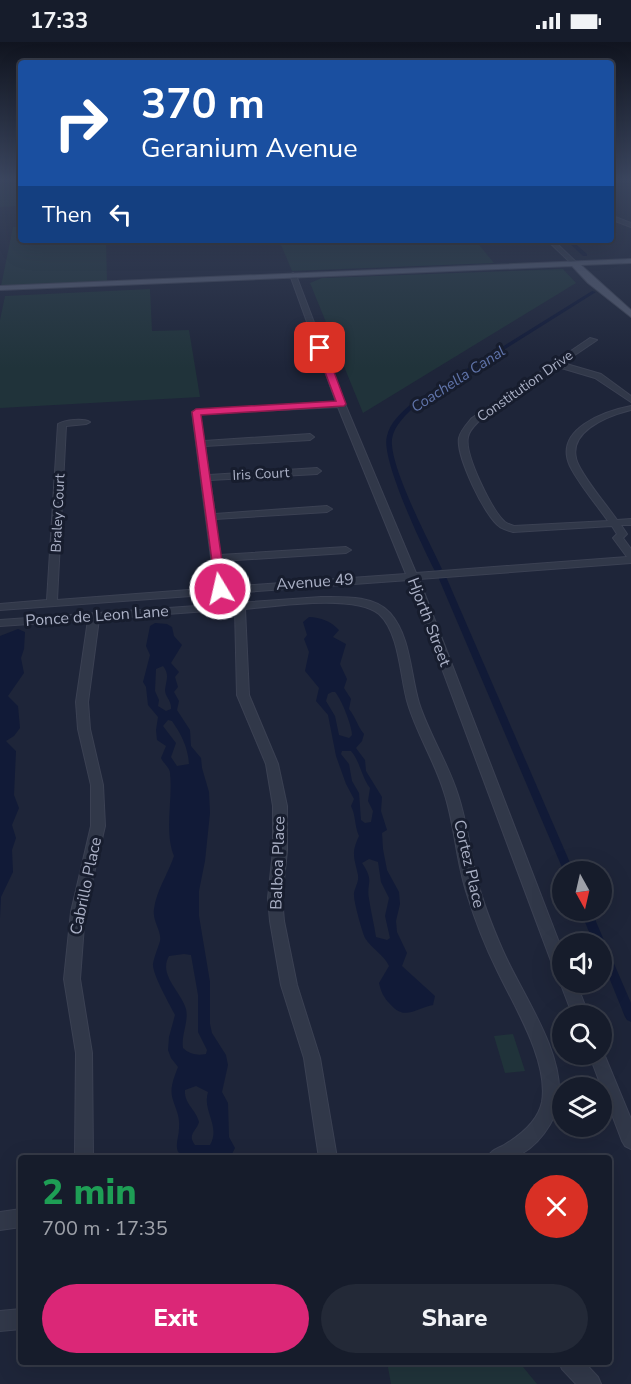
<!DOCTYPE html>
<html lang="en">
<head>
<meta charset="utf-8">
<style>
	:root { --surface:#161c2b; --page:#232937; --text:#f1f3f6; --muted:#9ea1a9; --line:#353a47; --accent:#db2777 }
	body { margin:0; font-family:"Nunito Sans",sans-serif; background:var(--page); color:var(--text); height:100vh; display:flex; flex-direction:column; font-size:22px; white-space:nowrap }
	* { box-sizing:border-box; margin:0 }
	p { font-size:20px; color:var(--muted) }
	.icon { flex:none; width:33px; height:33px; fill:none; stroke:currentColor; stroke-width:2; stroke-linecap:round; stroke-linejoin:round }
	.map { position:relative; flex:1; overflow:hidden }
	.side { position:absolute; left:18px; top:1113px; width:594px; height:210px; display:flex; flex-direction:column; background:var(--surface); border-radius:6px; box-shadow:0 6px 24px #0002,0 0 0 2px var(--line) }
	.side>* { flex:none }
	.top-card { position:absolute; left:18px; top:18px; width:596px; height:183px; border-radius:6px; box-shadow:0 6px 24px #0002,0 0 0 2px var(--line); background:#1a4fa0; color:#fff; overflow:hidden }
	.needle { width:39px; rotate:172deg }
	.controls { position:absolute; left:552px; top:819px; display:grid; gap:12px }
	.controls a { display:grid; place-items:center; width:60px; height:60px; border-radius:50%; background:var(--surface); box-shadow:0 6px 24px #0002,0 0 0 2px var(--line); font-size:30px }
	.pin { position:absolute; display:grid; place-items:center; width:51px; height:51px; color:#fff; margin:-26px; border-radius:12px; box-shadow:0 3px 9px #0006 }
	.me { position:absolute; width:66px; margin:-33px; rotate:351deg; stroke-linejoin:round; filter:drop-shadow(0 0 4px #0008) }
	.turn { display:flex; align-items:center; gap:21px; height:126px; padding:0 24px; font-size:27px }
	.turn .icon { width:78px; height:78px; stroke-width:2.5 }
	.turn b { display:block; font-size:42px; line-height:51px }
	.then { display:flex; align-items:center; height:57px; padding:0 24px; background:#0003; gap:12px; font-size:22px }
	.round { display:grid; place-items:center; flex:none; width:63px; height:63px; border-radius:32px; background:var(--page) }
	.overview { display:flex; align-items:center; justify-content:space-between; height:102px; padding:0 24px }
	h1 { font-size:36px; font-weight:800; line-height:45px; color:#1e9e55 }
	.cta { display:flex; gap:12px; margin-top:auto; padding:12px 24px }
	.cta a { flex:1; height:69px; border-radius:36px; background:var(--accent); color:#fff; font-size:24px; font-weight:800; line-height:69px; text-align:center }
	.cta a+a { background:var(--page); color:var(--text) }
	.status { display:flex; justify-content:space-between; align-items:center; height:42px; padding:0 30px; background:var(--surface); direction:ltr }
	.status svg { height:16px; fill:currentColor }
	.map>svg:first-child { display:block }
	.green { fill:#20333a }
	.water { fill:#111a37; fill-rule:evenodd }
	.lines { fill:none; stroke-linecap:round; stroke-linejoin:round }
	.canal { fill:#111a37; fill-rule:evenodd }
	.minor-casing { stroke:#3b4153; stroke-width:2 }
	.major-casing { stroke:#3b4153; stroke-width:2 }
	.minor { fill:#313849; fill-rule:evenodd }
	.major { fill:#4f566a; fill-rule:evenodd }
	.route { fill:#db2777; stroke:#8e194d; stroke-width:1.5 }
	.labels { text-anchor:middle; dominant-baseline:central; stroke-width:6; stroke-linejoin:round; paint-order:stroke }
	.far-street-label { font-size:14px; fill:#abb1c6; stroke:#171d2e }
	.far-water-label { font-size:15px; font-style:italic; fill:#6074aa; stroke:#171d2e }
	.street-label { font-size:16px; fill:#abb1c6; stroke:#171d2e }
</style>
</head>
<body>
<div class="status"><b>17:33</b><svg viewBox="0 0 49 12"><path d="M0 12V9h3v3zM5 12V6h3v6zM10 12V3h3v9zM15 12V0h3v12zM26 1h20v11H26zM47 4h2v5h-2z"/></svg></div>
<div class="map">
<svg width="631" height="1342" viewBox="0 0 631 1342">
	<rect width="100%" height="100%" fill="#1e2539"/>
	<g class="green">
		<polygon points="0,138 21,138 21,164 0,165"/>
		<polygon points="13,185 21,185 21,198 106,198 107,239 1,244"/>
		<polygon points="279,198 475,198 494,221 292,229"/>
		<polygon points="563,227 576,241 363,371 310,241 322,236"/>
		<polygon points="150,247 152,289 189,288 200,355 0,366 0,278 5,254"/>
		<polygon points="513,992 525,1029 505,1031 494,994"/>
		<polygon points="387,1320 519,1320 537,1342 391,1342"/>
	</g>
	<g class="water">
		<path d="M309,575C320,575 332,580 339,588L333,595L346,602L340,622L347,637L344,646L351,657L349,667C356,676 358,685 364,692L362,699L356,706L365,718L366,729L382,755L381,769L387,788L382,791L383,807L387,828L399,850L400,862L396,879L397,890L407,911L402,924L435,954L433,963C414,967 405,979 390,962C384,956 381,950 379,941L389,924C384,913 372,907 365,896C362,889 353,858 354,851C355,845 359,840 358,833C354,815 351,811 359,794C354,782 356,774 351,764L354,757L346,742L336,714L328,673L316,659L319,646L305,629L309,610L304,597L307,593L303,580ZM332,650H335C341,656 352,684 352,693L349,696L339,693L335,674L326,659L328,652ZM342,709H351C360,719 361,734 370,746L368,759L373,769L371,780L365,781L361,778L359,751L352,739L349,722L341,712ZM369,817L378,820L381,840L389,856L385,874L390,896L387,898L376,895C374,882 371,870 369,857C366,840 375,840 362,821Z"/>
		<path d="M155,581L167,582L172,585L174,594L182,603L171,621L179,630L175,635L178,645L174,650L179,659L177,668L190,688L191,704L201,716L202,726L209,750L210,771L205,819L199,849V874L210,940V982L212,991L226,1013L228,1023L222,1050L228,1061L229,1095L235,1106L230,1116H188L178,1110C175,1101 179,1095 179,1086C180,1074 176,1068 173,1058C169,1046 174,1036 178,1025L171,1016L168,1008L169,995L175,973C170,963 152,932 153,922C154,915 158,906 160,899C162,889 152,879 154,867C156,849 168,832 174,814C164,789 173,758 170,731C170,726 163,721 161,716L166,704L157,698L156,688L158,675L148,663L146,645L143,640L150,613L146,604L150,584ZM163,624C170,633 166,638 165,648C165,655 172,659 171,667L166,669L158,664L159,658L155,649L156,627ZM168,678L172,679C181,692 188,705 189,722L177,724L171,715L176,701L163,684ZM184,912L191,913L198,953V990L207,1008L206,1012C197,1014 189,1012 183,1006C181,993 189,979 186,967C181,949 158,933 169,914ZM196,1044L208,1050C202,1069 221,1084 210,1103H195C187,1092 196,1090 199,1080C196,1067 184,1062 185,1048Z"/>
		<polygon points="18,587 25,590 24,607 21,616 24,631 8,654 18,664 20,686 14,694 6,699 16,709 14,753 19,766 12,783 16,796 12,808 13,830 1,855 0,876 0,594"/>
	</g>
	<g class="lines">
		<g class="canal">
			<polygon points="566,198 571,198 587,212 587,214 583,214"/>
			<path d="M592,249L596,250L416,363C407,372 394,383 392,397C389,424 429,499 442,527L438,529H435C423,506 380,416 387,394C390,380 402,370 412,361Z"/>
			<polygon points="440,535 446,535 447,537 574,830 564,830 439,537"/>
			<polygon points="580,868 591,868 631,961 631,980 627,978 625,975 602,918 602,902 594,902"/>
		</g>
		<g class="minor-casing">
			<g id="minor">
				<polygon points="610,173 631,181 631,185 610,177"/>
				<polygon points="547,198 553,198 576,220 576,222 572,222"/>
				<path d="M293,231L296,233L345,362L416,531L627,515L613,496L617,492L612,484L513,490C509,489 504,487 500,485C485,475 456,414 459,396C461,388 467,382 472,376L590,296L597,298L563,321L601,332L631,354V360L595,336L558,325L478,380C474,384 469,389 468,395C464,412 492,469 505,480C508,482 511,483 514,484L608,479C596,462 579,442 570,424C553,387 605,369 631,364V368C607,374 562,391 579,424C589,443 605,461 617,478L631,477V483H621L627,492L623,496L631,507V521L419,537L562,908V933L557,931L554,927L409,538L0,568V562L47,558L58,382C65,378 83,376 90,380L86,382L66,384L57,558L215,546L192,370L196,368L336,360L290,233ZM338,365L406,532L225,545L221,519L346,511L351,508L346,505L220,513L215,477L327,470L332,467L327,464L215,472L210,438L317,432L321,429L317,426L209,433L205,404L310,398L314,395L310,392L204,399L200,372Z"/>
				<path d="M321,555C343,555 374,553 390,571C411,595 410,631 419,661C429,692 448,721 458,753C467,780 470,809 477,837C483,862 493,886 503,909C522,952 563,1008 559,1056C557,1079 536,1108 514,1115C507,1118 495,1116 487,1116C491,1108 497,1107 504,1103C521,1093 538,1079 542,1060C549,1019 514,964 497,928C485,904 475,878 467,852C456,819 455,783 444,750C435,720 417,692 408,662C400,636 400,591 379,572C355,552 277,564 245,567L249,653L278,722L287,764V809L282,856L284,879L297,943L320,1016L337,1116H319L304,1016L281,943L270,879L268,856L273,809V764L266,722L237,653L235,567L99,577L88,660L90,687L103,743L105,784L85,870L80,937L92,1011L93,1116H75L76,1011L64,937L71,870L91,784V743L78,687L76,660L88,578L0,584V578Z"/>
				<polygon points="562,936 562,940 576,940 589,974 573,974 560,940"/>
				<polygon points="602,1007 631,1077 631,1107 625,1104 622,1099 589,1012 602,1012"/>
				<polygon points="21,1167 21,1185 0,1188 0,1170"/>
				<polygon points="21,1267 21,1287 0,1289 0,1269"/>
				<polygon points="559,1320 584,1320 598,1335 601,1342 576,1342 562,1327"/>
			</g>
		</g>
		<g class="major-casing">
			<polygon id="major" points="631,217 631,221 581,223 631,268 631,275 588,241 572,224 0,248 0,244"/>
		</g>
		<use href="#minor" class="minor"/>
		<use href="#major" class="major"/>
	</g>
	<linearGradient id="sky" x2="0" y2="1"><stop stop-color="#10141f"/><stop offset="0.42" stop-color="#3b465f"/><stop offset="1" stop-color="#3b465f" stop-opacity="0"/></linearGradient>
	<rect width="631" height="326" fill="url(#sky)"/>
	<polygon class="route" points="320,304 325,306 346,362 344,364 201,373 226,547 220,550 216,549 192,370 196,367 336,359 316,306"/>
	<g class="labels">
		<g class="far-street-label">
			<text transform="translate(525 344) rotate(-35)">Constitution Drive</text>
			<text transform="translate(261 432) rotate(-3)">Iris Court</text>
			<text transform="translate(58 471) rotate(-87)">Braley Court</text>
		</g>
		<g class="far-water-label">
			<text transform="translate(458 337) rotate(-33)">Coachella Canal</text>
		</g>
		<g class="street-label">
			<text transform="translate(315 540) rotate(-4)">Avenue 49</text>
			<text transform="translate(97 574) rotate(-4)">Ponce de Leon Lane</text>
			<text transform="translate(429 580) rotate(69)">Hjorth Street</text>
			<text transform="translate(278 821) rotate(-88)">Balboa Place</text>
			<text transform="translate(469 822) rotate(77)">Cortez Place</text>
			<text transform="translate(86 844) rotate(-78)">Cabrillo Place</text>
		</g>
	</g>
</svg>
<div class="controls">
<a><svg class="needle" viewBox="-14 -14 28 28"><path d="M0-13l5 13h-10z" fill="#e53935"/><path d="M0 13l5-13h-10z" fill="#9ea1a9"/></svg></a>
<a><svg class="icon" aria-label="sound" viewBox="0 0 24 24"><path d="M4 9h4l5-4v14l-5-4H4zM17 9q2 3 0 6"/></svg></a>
<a><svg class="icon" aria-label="search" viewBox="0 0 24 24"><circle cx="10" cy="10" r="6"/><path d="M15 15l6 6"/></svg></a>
<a><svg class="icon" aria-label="layers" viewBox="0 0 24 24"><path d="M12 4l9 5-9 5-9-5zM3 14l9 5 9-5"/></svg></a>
</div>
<div class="pin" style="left:320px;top:306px;background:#d93025"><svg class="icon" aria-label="arrive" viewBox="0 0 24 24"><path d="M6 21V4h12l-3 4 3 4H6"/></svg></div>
<svg class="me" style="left:220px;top:547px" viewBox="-20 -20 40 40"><circle r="17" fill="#db2777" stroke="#fff" stroke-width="3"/><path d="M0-11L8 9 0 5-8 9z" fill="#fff"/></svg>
<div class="top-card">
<div class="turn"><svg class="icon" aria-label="right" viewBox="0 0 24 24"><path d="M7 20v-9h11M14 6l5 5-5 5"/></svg><div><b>370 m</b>Geranium Avenue</div></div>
<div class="then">Then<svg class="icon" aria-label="left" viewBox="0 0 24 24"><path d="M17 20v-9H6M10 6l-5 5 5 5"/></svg></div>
</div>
<section class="side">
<div class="overview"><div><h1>2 min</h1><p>700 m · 17:35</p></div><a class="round" style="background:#d93025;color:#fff"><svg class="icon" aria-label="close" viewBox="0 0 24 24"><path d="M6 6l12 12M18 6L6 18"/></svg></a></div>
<div class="cta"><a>Exit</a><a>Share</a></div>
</section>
</div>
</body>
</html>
